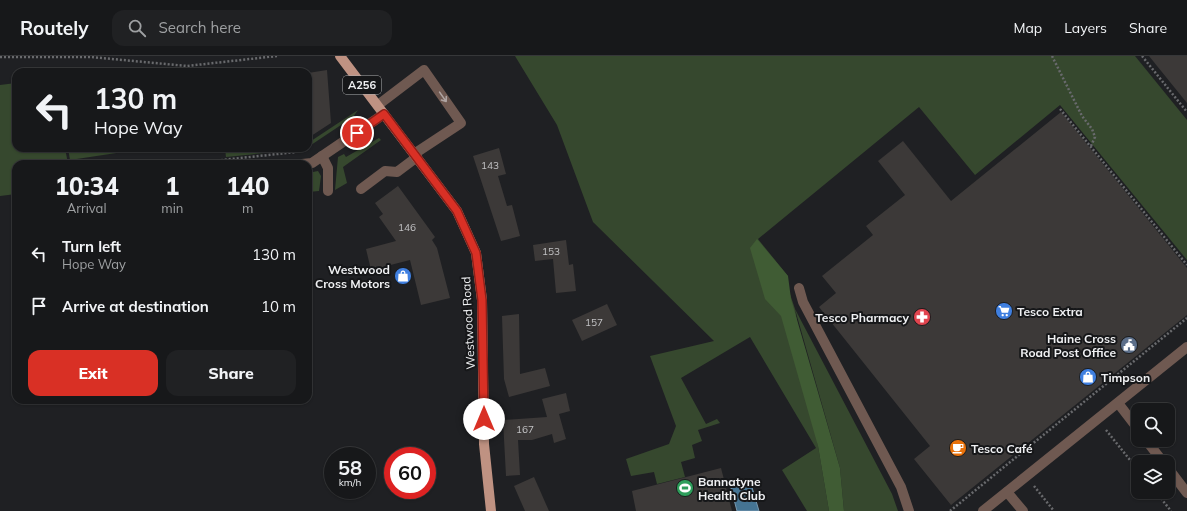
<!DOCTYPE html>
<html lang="en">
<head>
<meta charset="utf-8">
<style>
	:root { --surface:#17181a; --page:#202123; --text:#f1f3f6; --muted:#9ea0a2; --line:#363739; --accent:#d93025 }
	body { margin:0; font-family:Mulish,sans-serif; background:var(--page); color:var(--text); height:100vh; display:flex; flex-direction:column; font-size:15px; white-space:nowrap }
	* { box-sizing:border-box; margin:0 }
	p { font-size:13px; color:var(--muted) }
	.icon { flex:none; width:22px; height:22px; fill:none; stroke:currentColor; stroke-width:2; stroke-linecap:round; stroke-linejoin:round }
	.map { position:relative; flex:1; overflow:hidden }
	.panel { position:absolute; left:12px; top:104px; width:300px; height:244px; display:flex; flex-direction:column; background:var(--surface); border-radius:12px; box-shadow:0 1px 3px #0004,0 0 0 1px var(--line) }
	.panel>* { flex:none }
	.guide { position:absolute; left:12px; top:12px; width:300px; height:84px; border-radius:12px; box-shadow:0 1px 3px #0004,0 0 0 1px var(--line); background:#17181a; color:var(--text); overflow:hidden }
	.fabs { position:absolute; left:1131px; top:347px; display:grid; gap:8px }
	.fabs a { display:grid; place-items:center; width:44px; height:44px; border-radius:8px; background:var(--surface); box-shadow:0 1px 3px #0004,0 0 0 1px var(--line); font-size:20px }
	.speed { position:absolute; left:324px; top:391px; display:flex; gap:8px; font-size:20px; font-weight:700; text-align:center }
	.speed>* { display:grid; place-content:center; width:52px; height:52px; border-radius:50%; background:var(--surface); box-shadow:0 1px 3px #0004,0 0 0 1px var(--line); line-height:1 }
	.speed small { font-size:10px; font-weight:400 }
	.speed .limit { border:6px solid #d22; background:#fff; color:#111 }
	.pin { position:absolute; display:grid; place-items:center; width:34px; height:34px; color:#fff; margin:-17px; border:2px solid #fff; border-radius:50%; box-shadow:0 1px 4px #0007 }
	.me { position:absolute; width:44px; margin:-22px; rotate:0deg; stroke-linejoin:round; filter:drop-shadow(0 0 3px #0008) }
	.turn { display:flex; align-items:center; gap:14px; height:84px; padding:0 16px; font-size:18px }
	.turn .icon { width:52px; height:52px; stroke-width:2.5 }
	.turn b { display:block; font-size:28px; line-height:34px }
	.eta { display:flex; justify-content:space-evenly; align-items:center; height:68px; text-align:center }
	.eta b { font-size:24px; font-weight:800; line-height:28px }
	.button { display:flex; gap:8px; margin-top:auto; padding:8px 16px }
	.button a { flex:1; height:46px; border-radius:12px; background:var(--accent); color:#fff; font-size:16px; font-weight:800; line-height:46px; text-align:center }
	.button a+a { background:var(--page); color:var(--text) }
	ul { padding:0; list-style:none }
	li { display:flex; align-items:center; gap:12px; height:52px; padding:0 16px }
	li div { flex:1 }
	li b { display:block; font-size:15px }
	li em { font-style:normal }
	header { display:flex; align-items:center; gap:24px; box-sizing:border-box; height:56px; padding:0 20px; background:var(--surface); border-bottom:1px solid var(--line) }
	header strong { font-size:19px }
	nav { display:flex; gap:22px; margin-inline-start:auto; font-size:14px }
	.search { width:280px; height:36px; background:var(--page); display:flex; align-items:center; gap:10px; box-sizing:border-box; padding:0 14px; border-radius:12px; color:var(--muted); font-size:15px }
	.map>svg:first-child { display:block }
	.green { fill:#36482e }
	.forest { fill:#405c34 }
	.water { fill:#457493; stroke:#7899b0 }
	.building { fill:#3c3938 }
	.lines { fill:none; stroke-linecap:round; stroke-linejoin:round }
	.path { stroke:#696a6d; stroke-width:2.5; stroke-dasharray:2 2; stroke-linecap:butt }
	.minor { stroke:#6f5951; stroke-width:10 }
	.major { stroke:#bf9282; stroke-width:10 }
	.oneway { stroke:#afa4a2 }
	.route-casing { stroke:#8d1f18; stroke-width:10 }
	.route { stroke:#d93025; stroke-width:7 }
	.labels { text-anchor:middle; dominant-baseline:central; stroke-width:4; stroke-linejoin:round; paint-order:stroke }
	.number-label { font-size:10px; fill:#c2c2c4 }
	.shield { fill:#161719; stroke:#aeafb1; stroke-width:1 }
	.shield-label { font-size:11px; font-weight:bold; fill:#eff0f2 }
	.poi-label { font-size:12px; font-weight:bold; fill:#eff0f2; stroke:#161719; text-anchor:start }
	.street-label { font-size:12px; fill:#eff0f2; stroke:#161719 }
</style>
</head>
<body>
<header>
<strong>Routely</strong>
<div class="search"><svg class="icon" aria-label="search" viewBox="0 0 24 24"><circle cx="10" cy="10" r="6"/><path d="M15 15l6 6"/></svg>Search here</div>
<nav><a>Map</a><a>Layers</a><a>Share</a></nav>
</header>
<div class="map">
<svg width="1187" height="455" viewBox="0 0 1187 455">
	<rect width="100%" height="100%" fill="#1f2023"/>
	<g class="green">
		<polygon points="515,0 1135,0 1187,64 1187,204 1060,49 975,119 919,51 758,183 788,220 788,232 795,253 892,438 898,455 844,455 840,412 795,253 829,455 807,455 782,414 816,392 750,281 681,322 706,368 717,363 720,367 698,374 702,385 692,389 695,402 681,406 685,421 657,428 654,416 631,420 626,403 669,388 676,370 650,300 714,285 593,166 557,69"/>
		<polygon points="16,27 16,92 65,92 68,108 16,108 16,138 0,140 0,29"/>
		<polygon points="358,54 353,61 308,91 308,87"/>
		<polygon points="379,82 381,84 343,111 347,127 335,134 338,101 344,98 346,101"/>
		<polygon points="68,92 122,92 123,96 70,104"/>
		<polygon points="225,92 283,92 284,95 226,101"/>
		<polygon points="318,115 321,120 319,135 308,136 308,117"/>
	</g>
	<polygon class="forest" points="757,183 788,220 791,243 840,412 844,455 829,455 818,390 781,260 765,243 750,192"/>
	<polygon class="water" points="751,428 759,455 737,455 731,432"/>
	<g class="building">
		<polygon points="1149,0 1187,0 1187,47"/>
		<polygon points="327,14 331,67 308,82 308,46 310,46 308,17"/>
		<polygon points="1061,56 1187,212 1187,259 951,449 914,403 930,390 819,251 836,237 822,220 873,179 866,170 905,139 878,105 903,85 951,145"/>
		<polygon points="499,92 506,118 498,120 507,150 512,149 520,180 501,185 473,100"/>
		<polygon points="398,130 435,181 432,184 437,192 450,242 421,249 410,204 371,214 366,193 396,185 379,161 383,158 375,147"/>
		<polygon points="566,184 569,209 573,208 576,235 556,237 553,203 535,205 533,189"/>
		<polygon points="607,248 617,269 582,285 572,264"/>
		<polygon points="519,258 520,318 545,312 550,330 509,341 504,323 502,260"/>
		<polygon points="566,337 570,355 559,358 566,383 554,387 552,378 532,384 518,384 520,419 506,420 503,364 547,361 542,343"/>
		<polygon points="721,412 732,455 636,455 632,435"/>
		<polygon points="534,421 549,455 525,455 514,430"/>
	</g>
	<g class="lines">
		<g class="path">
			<polyline points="1052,0 1082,60 1092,73 1095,81 1091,90"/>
			<polyline points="1142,0 1187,56"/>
			<polyline points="0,1 91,1 187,10 277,0"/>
			<polyline points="1060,53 1187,209"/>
			<polyline points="185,108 296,96"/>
			<polyline points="1106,374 1138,414"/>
			<polyline points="1034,430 1054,455"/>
			<polyline points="1156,436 1171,455"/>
			<polyline points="950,455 1187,262"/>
		</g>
		<g class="minor">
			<polyline points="378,49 424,14 461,67 414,98"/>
			<polyline points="322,100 328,112 328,135"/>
			<polyline points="302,108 312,107 384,58"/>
			<polyline points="361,133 385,115 397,116 417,101"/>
			<polyline points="799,232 803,246 901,431 909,455"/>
			<polyline points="1118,347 1138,373"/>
			<polyline points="1146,384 1163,406"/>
			<polyline points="1168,412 1187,437"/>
			<polyline points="1007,436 1023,455"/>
			<polyline points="983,455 1187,291"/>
		</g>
		<polyline class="major" points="340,0 457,155 476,197 482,244 484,388 491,455"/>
	</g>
	<defs><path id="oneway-shaft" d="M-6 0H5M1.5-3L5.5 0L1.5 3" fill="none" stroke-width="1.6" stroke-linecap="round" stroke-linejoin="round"/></defs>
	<use class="oneway" href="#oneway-shaft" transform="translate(443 41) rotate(55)"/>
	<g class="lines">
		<g class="route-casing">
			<polyline id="route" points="357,77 384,58 457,155 476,197 482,244 484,363"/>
		</g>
		<use href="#route" class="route"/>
	</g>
	<defs>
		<g id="shop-disc" transform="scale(0.9)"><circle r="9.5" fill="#3f7fe0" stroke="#161719"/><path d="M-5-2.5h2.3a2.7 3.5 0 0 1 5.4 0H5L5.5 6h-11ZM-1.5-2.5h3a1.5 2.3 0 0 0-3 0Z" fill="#fff"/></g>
		<g id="supermarket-disc" transform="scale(0.9)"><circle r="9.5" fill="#3f7fe0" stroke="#161719"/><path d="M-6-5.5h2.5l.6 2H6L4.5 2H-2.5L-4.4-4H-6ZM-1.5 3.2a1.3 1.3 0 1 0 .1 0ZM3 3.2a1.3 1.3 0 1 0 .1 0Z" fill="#fff"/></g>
		<g id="pharmacy-disc" transform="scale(0.9)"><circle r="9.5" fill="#e0444e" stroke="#161719"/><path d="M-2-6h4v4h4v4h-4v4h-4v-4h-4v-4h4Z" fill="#fff"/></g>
		<g id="civic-disc" transform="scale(0.9)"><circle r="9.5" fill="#5c6f8a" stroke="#161719"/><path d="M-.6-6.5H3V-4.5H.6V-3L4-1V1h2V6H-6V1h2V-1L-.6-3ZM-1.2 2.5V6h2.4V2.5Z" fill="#fff"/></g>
		<g id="cafe-disc" transform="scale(0.9)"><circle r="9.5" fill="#e8710a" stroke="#161719"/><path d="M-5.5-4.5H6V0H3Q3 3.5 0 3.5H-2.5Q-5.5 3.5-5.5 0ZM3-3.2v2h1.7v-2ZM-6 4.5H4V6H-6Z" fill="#fff"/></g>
		<g id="stadium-disc" transform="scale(0.9)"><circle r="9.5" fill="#2e9e5b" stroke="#161719"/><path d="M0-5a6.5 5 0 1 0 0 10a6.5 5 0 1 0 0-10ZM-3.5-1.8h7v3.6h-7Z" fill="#fff"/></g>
	</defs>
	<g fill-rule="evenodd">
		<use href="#shop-disc" x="403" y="220"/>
		<use href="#supermarket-disc" x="1004" y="255"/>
		<use href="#pharmacy-disc" x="922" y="261"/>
		<use href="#civic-disc" x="1129" y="289"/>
		<use href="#shop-disc" x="1088" y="321"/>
		<use href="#cafe-disc" x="958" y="392"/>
		<use href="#stadium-disc" x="685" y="432"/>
	</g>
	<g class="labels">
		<g class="number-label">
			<text x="490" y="109">143</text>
			<text x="407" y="171">146</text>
			<text x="551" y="195">153</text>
			<text x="594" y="266">157</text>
			<text x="525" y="373">167</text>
		</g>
		<rect class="shield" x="343" y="20" width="38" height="18" rx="3"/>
		<g class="shield-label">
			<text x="362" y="29">A256</text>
		</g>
		<g class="poi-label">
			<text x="390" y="213" text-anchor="end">Westwood<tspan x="390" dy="14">Cross Motors</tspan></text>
			<text x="1017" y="255">Tesco Extra</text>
			<text x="909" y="261" text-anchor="end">Tesco Pharmacy</text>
			<text x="1116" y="282" text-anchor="end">Haine Cross<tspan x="1116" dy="14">Road Post Office</tspan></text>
			<text x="1101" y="321">Timpson</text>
			<text x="971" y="392">Tesco Café</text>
			<text x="698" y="425">Bannatyne<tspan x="698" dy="14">Health Club</tspan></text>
		</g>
		<g class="street-label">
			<text transform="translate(468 267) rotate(-93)">Westwood Road</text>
		</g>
	</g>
</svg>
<div class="fabs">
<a><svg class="icon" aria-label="search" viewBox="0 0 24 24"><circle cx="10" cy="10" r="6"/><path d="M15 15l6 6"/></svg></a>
<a><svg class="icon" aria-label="layers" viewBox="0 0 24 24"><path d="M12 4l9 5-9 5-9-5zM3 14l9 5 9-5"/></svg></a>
</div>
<div class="speed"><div>58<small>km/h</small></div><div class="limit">60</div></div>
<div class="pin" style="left:357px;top:77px;background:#d93025"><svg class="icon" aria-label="arrive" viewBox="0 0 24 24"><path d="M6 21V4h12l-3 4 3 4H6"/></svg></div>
<svg class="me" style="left:484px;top:363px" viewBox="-20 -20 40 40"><circle r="19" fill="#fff"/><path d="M0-13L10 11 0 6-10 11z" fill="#d93025"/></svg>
<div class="guide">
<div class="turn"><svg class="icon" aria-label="left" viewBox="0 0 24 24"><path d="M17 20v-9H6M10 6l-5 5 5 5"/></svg><div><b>130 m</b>Hope Way</div></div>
</div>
<section class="panel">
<div class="eta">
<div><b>10:34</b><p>Arrival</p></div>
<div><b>1</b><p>min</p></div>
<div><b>140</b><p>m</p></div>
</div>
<ul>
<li><svg class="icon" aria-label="left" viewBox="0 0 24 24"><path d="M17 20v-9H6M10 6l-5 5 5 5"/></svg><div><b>Turn left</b><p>Hope Way</p></div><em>130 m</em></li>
<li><svg class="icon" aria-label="arrive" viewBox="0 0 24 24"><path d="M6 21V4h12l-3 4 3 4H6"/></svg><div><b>Arrive at destination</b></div><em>10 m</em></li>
</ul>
<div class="button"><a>Exit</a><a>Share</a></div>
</section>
</div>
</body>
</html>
